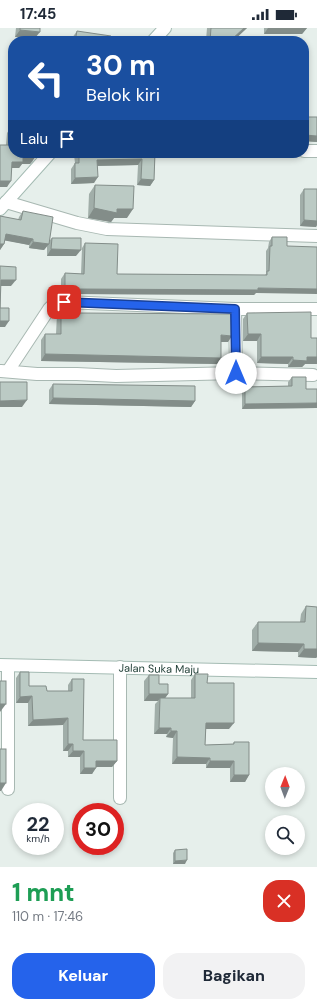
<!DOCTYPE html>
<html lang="id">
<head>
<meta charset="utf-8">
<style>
	:root { --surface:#fff; --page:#f2f2f3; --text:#1f2937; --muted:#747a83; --accent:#2563eb }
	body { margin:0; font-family:"DM Sans",sans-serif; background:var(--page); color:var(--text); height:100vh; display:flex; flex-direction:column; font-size:15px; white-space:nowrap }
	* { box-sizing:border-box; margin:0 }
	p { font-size:13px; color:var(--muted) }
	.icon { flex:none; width:22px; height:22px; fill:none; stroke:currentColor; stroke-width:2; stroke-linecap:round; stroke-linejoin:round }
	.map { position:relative; height:839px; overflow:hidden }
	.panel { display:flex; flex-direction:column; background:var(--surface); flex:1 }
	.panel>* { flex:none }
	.banner { position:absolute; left:8px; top:8px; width:301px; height:122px; border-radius:16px; box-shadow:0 2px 6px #0003; background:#1a4fa0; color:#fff; overflow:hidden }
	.needle { width:26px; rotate:1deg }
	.buttons { position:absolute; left:265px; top:739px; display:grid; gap:8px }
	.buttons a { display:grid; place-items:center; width:40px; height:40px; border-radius:50%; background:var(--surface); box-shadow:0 2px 6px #0003; font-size:20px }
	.speed { position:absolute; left:12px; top:775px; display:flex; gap:8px; font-size:20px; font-weight:700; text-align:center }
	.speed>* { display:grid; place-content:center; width:52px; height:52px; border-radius:50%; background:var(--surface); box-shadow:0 2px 6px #0003; line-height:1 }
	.speed small { font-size:10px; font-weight:400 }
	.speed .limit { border:6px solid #d22; background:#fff; color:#111 }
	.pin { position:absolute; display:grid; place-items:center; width:34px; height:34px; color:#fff; margin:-17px; border-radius:8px; box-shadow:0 2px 6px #0006 }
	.me { position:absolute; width:44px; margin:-22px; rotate:0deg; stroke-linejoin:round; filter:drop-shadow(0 0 3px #0008) }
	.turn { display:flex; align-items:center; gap:14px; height:84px; padding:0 12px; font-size:18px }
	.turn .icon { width:52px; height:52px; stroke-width:2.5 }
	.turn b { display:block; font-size:28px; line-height:34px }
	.then { display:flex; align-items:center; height:38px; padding:0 12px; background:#0003; gap:8px; font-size:15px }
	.round { display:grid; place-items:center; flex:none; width:42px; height:42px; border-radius:16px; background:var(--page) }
	.headline { display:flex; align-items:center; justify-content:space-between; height:68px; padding:0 12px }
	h1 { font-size:24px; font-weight:800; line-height:30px; color:#1e9e55 }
	.primary-button { display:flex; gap:8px; margin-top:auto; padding:8px 12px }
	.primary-button a { flex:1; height:46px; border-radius:16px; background:var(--accent); color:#fff; font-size:16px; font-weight:800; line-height:46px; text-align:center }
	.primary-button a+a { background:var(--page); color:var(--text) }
	.status { display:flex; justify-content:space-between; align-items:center; height:28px; padding:0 20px; background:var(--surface); direction:ltr }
	.status svg { height:11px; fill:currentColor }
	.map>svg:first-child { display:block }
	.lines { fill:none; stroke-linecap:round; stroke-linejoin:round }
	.street-casing { stroke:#a8b8b2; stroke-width:14 }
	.secondary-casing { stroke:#a4bbb3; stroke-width:14 }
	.street { stroke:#fff; stroke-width:12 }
	.secondary { stroke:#fff; stroke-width:12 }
	.wall { fill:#a1aea9 }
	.shaded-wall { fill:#838d89 }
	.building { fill:#bbcac4; stroke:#838d89 }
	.route-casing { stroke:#184099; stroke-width:10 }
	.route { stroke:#2563eb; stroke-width:7 }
	.labels { text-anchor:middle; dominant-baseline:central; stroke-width:4; stroke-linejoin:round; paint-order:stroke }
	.street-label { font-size:11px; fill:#24423a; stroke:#f7fbf9 }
</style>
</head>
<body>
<div class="status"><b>17:45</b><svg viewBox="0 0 49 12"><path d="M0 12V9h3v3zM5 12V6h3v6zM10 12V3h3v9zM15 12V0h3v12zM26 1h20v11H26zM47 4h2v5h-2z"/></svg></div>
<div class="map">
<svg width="317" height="839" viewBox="0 0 317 839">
	<rect width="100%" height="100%" fill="#e6efeb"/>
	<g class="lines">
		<g class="street-casing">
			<g id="street">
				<polyline points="304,123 317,123"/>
				<polyline points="6,174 77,195 107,201 317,208"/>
				<polyline points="235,281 236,345"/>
				<polyline points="1,343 37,346 77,346 116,348 236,345 313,347"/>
				<polyline points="8,343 49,281 53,277 64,274 235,281 317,281"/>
				<polyline points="8,638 8,761"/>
				<polyline points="120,639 120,770"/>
			</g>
		</g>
		<g class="secondary-casing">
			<g id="secondary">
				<polyline points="153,13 165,0"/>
				<polyline points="0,181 50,125"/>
				<path id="s1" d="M0,637L317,644"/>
			</g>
		</g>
		<use href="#street" class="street"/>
		<use href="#secondary" class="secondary"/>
	</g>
	<g class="wall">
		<polygon points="16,0 40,0 35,10 15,9"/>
		<polygon points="207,0 247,0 233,13 178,13 206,12"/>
		<polygon points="264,0 307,0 302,6 264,6"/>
		<polygon points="77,3 110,13 71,13 72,10"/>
		<polygon points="306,89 317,89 317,114 304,113 304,91"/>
		<polygon points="11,99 33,133 30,136 22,136 19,140 12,140 7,159 0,159 0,117 6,117 7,105"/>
		<polygon points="76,125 155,125 154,152 150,158 137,157 138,137 97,138 94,155 71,156 71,141 75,135 74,127"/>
		<polygon points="95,157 127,190 114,190 111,194 88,190 89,166"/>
		<polygon points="304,161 317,161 317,197 316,199 300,198 300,167"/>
		<polygon points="23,183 49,213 52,210 76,228 47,228 47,218 44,222 29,220 29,217 5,212 4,216 0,222 0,188 18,192 19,189"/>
		<polygon points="272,209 287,218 254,267 75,266 75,267 61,267 61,251 65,245 81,246 82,220 85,215 117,246 265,247 266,246 266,223 268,220 269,214"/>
		<polygon points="65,276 79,285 228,314 221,314 217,336 41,333 41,312 45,306 56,306 57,286 61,280 63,280"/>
		<polygon points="247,285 311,310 317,310 317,336 305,336 302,339 288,339 288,336 257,335 257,313 243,313 243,291"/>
		<polygon points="292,349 306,361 317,361 317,380 242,381 242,364 245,359 288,358 288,354"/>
		<polygon points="53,356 195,373 191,379 49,376 49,362"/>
		<polygon points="306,578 317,579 317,629 316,630 298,629 298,624 252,623 252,602 258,594 300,594 301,586"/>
		<polygon points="20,644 29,658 47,663 68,663 68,657 72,651 83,712 117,733 112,739 96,739 92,746 80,746 80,729 68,729 68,723 63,723 63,697 28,698 28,675 16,675 16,650"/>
		<polygon points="195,646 207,655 229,701 206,701 205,717 233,716 234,714 249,747 245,754 230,754 230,740 206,740 206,736 172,736 173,710 166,709 167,706 154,706 155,676 158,673 144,673 144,653 149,647 159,656 168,666 165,670 191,670 191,652"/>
		<polygon points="175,822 185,836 173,836 173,825"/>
	</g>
	<g class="shaded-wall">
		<polygon points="244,0 247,0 233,13 230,13"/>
		<polygon points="268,0 307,0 302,6 264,6"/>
		<polygon points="20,2 40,4 35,10 15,9"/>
		<polygon points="305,107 317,108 317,114 304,113 304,109"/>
		<polygon points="37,127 30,136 22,136 19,140 8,140 12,134 23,130"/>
		<polygon points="142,131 138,137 93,138 97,132"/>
		<polygon points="98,149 94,155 71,156 75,150"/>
		<polygon points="141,151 154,152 150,158 137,157"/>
		<polygon points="0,153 11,153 7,159 0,159"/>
		<polygon points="94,180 117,181 133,181 127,190 114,190 111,194 88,190"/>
		<polygon points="304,192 317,193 317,197 316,199 300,198"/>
		<polygon points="6,206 33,211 29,217 2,212"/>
		<polygon points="33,214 49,216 44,222 29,220"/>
		<polygon points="0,216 4,216 0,222"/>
		<polygon points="51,221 81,222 76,228 47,228"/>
		<polygon points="1,252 16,252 11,258 0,258"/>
		<polygon points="258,260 317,261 317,266 256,265 254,267 75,266 75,267 61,267 65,262 78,261"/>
		<polygon points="0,293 9,293 5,299 0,299"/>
		<polygon points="248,306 261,306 257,313 243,313"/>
		<polygon points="221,307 232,308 228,314 217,314"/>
		<polygon points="45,326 221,330 217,336 41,333"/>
		<polygon points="261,329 293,329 288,336 257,335"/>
		<polygon points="307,329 317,329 317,336 305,336 302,339 288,339 293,332"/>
		<polygon points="53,370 195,373 191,379 49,376"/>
		<polygon points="27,372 22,379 0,379 0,373"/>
		<polygon points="317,375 317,380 242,381 245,376"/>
		<polygon points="258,615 304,616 298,624 252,623"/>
		<polygon points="304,621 317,621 317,629 316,630 298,629"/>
		<polygon points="149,666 168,666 163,673 160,670 158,673 144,673"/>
		<polygon points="32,668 28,675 16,675 20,669"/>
		<polygon points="0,676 6,676 0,684"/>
		<polygon points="68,690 63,697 28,698 33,692"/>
		<polygon points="206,695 234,695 229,701 202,701"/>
		<polygon points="159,700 171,700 167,706 154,706"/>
		<polygon points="171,703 177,703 173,710 166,709"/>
		<polygon points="68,716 73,716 68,723 63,723"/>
		<polygon points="73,723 84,723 80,729 68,729"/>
		<polygon points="177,729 210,730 206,736 172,736"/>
		<polygon points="96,733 117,733 112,739 91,739"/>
		<polygon points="210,733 234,733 230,740 206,740"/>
		<polygon points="84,740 96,740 92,746 80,746"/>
		<polygon points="234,747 249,747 245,754 230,754"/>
		<polygon points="0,755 6,755 1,763 0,763"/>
		<polygon points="187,832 185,836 173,836 175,833"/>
	</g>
	<g class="building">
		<polygon points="20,0 40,0 40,4 20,2"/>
		<polygon points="211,0 244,0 230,13 178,13 179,9 210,13"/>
		<polygon points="77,3 111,8 110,13 75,13"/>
		<polygon points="306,89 317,89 317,108 305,107"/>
		<polygon points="11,99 13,100 13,125 37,125 37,127 34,130 23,130 23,134 12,134 11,153 0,153 0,117 10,117"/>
		<polygon points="79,125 155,125 154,152 141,151 142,131 97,132 98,149 75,150 75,135 79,135"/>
		<polygon points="95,157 134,158 133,181 117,181 117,185 94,180"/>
		<polygon points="304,161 317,161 317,193 304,192"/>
		<polygon points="23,183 53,189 49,216 33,214 33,211 6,206 4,216 0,216 0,188 21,192"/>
		<polygon points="272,209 287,209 287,218 317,219 317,261 258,260 258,262 78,261 78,262 65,262 65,245 84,246 85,215 118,216 117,246 267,247 267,243 269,243 270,218 272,218"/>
		<polygon points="52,210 81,210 81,222 51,221"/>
		<polygon points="0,238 16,239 16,252 1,252 0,280 9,280 9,293 0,293"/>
		<polygon points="65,276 79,276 79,285 232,286 232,308 221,307 221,330 45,326 45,306 61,306 61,280 65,280"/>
		<polygon points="311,284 311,310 317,310 317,329 307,329 307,333 293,332 293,329 261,329 261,306 248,306 247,285"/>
		<polygon points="292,349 306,349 306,361 317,361 317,375 245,376 245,359 292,358"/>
		<polygon points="0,354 27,354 27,372 0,373"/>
		<polygon points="53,356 195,358 195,373 53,370"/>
		<polygon points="306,578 317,579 317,621 304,621 304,616 258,615 258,594 305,594"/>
		<polygon points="20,644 29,644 29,658 46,658 47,663 72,663 72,651 84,651 83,712 117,712 117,733 96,733 96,740 84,740 84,723 73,723 73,716 68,716 68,690 33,692 32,668 20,669"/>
		<polygon points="195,646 208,646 207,655 234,655 234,695 206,695 205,717 234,716 234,714 249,714 249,747 234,747 234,733 210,733 210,730 177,729 177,703 171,703 171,700 159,700 160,670 195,670"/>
		<polygon points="149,647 159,647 159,656 168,656 168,666 149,666"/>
		<rect x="0" y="653" width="6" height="23"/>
		<rect x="0" y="721" width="6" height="34"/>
		<polygon points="187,821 187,832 175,833 175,822"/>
	</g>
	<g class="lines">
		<g class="route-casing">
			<polyline id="route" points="64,274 235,281 236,345"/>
		</g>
		<use href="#route" class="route"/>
	</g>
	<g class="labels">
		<g class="street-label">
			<text stroke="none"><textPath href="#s1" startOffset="159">Jalan Suka Maju</textPath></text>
		</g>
	</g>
</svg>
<div class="buttons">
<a><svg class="needle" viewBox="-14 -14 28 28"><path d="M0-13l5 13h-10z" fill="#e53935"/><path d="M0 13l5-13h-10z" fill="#747a83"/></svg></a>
<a><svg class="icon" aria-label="search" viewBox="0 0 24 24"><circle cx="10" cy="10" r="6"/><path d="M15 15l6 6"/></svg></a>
</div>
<div class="speed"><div>22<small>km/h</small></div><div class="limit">30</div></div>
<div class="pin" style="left:64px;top:274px;background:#d93025"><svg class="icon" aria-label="arrive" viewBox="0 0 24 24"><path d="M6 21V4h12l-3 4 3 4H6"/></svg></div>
<svg class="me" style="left:236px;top:345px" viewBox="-20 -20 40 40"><circle r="19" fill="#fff"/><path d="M0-13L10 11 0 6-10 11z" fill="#2563eb"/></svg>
<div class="banner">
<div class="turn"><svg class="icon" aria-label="left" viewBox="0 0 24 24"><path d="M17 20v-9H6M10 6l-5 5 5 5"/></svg><div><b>30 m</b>Belok kiri</div></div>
<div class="then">Lalu<svg class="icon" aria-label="arrive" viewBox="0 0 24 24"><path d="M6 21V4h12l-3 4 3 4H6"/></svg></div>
</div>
</div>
<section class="panel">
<div class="headline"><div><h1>1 mnt</h1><p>110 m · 17:46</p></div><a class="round" style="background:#d93025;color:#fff"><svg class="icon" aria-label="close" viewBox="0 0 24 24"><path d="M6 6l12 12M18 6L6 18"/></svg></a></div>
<div class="primary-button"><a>Keluar</a><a>Bagikan</a></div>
</section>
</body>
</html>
